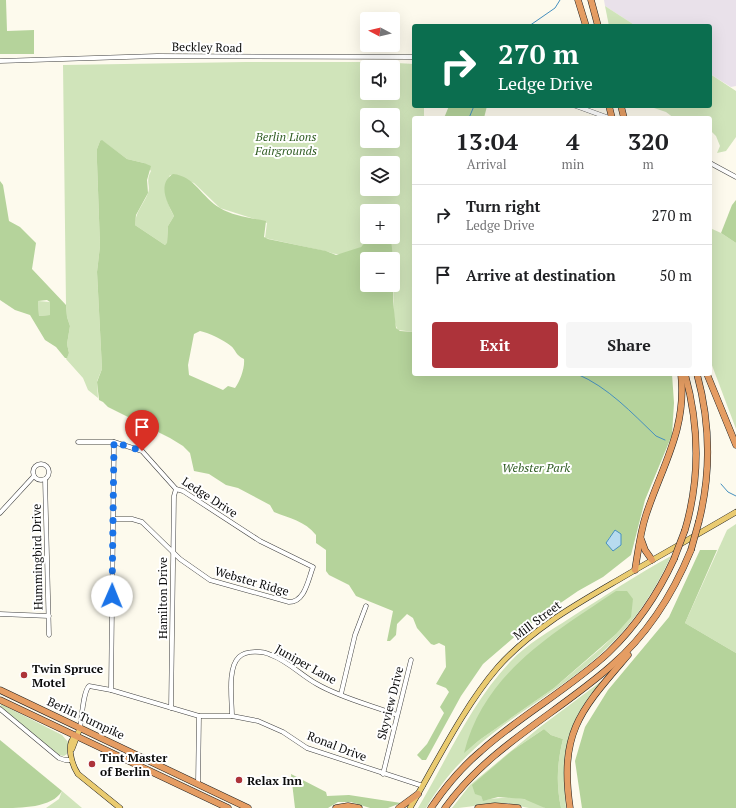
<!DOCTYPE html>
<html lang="en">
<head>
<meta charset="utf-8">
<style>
	:root { --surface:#fff; --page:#f6f6f6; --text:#202124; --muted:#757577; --line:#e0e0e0; --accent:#ad333a }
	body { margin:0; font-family:"PT Serif",serif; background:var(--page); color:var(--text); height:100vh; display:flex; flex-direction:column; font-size:15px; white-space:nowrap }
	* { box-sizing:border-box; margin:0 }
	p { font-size:13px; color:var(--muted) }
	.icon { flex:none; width:22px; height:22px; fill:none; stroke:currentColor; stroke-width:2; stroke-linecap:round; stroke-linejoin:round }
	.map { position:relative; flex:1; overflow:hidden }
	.side { position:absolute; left:412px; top:116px; width:300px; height:260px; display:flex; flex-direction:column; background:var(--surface); border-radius:4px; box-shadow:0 4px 16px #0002 }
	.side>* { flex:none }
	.banner { position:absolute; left:412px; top:24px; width:300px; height:84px; border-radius:4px; box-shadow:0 4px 16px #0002; background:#0b6e4f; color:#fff; overflow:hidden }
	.needle { width:26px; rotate:277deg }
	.controls { position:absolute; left:360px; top:12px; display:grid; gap:8px }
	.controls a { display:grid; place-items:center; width:40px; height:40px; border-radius:4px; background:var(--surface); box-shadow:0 4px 16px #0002; font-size:20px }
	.pin { position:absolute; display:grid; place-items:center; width:34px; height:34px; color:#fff; margin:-41px -17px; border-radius:50% 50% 50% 0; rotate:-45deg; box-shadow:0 0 4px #0007 }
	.pin .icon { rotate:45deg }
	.me { position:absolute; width:44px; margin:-22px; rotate:1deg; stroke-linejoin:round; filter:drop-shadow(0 0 3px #0008) }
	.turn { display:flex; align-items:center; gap:14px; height:84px; padding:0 20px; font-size:18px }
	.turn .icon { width:52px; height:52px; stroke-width:2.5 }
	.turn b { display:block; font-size:28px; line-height:34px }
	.eta { display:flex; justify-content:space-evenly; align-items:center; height:68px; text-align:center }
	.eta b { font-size:24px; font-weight:600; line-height:28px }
	.action { display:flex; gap:8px; margin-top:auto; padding:8px 20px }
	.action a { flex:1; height:46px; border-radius:4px; background:var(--accent); color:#fff; font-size:16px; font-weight:600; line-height:46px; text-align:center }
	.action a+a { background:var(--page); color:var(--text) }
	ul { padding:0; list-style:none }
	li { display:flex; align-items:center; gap:12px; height:60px; padding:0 20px; border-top:1px solid var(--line) }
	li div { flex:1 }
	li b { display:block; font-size:15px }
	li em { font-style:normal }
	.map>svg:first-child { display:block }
	.industrial { fill:#e9e1ea }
	.green { fill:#d0e4ba; fill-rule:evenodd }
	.forest { fill:#b5d39b; fill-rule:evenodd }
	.water { fill:#b7dbef; stroke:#4690bf }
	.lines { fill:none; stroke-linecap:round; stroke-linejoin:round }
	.stream { stroke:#4690bf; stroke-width:1 }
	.minor-casing { stroke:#3f3f3f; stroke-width:5 }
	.major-casing { stroke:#1d1d1d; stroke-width:6 }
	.highway-casing { stroke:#1d1d1d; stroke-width:7 }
	.minor { stroke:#fff; stroke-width:4 }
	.major { stroke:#eacb70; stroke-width:5 }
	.highway { stroke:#e59d63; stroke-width:6 }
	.highway-bridge-casing { stroke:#1d1d1d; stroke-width:7; stroke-linecap:butt }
	.highway-bridge { stroke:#e59d63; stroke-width:6 }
	.route { stroke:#1a73e8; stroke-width:7; stroke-dasharray:0 12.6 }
	.poi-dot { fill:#ad333a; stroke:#fff; stroke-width:1.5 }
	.labels { text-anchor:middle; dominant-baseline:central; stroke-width:4; stroke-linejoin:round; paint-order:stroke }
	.street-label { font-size:12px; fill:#0c0c0c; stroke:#fff }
	.park-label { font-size:12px; font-style:italic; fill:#305d24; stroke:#fff }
	.poi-label { font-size:12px; font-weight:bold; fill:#0c0c0c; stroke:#fff; text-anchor:start }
</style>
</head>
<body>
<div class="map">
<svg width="736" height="808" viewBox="0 0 736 808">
	<rect width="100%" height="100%" fill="#fdfaed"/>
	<polygon class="industrial" points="604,0 736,0 736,86 731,87 710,74 710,26 636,26 605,6"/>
	<g class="green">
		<polygon points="605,6 636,26 609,26"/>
		<path d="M246,62H379L414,64V106H424V118H414V332L398,330C391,322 394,277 394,265C393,256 391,247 391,237H393V211H367V237H370C363,251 342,258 329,252L265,238L267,223L220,208L194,183L170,175C163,189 166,202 174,216L168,226L167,244L165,245L135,225C135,212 144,204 148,193C151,185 145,182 151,171L144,163L127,159L104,142L100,141L97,149V162L100,246L97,272L102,369L97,381L98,398L88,390L83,378L66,359L69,353L67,344L70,326L67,317L66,305L63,65ZM367,67H393V93H367ZM367,115H393V141H367ZM367,163H393V189H367Z"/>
		<polygon points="710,74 736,91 736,137 726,151 717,153 720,146 716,136 710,130 710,118 674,118 666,112 648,106 710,106"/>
		<polygon points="710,228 721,233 736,243 736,429 710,360"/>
		<polygon points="38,301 50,302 50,315 39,316"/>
		<polygon points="736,524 736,653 685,623 727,530"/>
		<path d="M671,556C652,598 625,635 589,664C548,698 498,723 461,762C448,775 435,793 426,808H418C447,759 471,703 511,661C527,644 550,631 570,618C603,597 636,575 671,556ZM633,599L615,635L600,649L554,688L478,741L465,753Z"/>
		<path d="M603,680C565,723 561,752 566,808H561C556,784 557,763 563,739L551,735L544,729L513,750L481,796L483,800C501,797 530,795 545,808C540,808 534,808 529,808C521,807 514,803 505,803C487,802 470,808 452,808L470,785L540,727Z"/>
		<polygon points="1,704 62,735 68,742 67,754 64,756 59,755 0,707"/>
		<polygon points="62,791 82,808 46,808 59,799"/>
	</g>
	<g class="forest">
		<polygon points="0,0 6,0 7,31 34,30 34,54 0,54"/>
		<polygon points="449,106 487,106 484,118 444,118"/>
		<path d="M102,140L127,159L144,163L151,166L147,180L148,193L136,215L135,225L165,245L167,243L168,226L174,216C167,203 157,184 173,174C195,176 202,198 220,208C233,216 251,218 266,221L264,237L268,239L326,251L336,255L361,247L370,237H391L393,259H367V285H393V261V301L396,328L400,331L414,332V374H672L674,403L672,435L645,500L631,555L603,577L578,591L527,626L483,664L461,696L426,760H422L417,755L427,744L444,713L440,707L449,692L446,688L436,684L446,667L445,646L439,643L434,645L431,644L417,628L413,618L407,614L397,624L396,635L390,641H387L393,611L356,596L349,585L329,575L326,571V550L316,543V535C305,521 289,518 274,512L270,505L238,488L226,485L209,474L194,471L190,453L183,446L170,438L108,407L103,402L99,400L97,382L102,369L97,272L100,246L97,162V149L100,141ZM200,331C209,333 224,340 231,346C236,350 235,355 244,359C245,368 240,381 235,388L228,386L223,390L189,375L188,365L194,334ZM621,534V545L607,541L610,537Z"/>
		<path d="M0,181L3,185L9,221L20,227L36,243L32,269L66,305L67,317L70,326L67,344L69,353L67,358H65L56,347L45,340L30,315L15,310L0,300ZM47,300L50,302V315L39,316L38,301Z"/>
		<polygon points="736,200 736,243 721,233 732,205"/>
		<polygon points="700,550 717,550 685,623 736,653 736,808 582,808 575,761 585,727 608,690 669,617"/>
		<path d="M616,591H627L633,599L631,617L615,635L554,688L478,741L464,753C484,673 552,634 616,591Z"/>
		<path d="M544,729L551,735L563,739C557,763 556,784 561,808H545L524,799L498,797L483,801L481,796L475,794L472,785L513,750Z"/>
		<path d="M0,740L62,791C52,808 21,808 0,808Z"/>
		<polygon points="291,774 326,792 327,796 349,795 401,803 388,808 370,808 351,802 338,802 328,808 295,808"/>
	</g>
	<polygon class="water" points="615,530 621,534 621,545 613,551 606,543"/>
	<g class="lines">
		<g class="stream">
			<polyline points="529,26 555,8 560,0"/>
			<polyline points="469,118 474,106"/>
			<path d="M577,374C608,387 632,413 656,436L665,440"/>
			<polyline points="721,484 728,492 736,496"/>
		</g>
		<g class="minor-casing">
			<g id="minor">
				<polyline points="0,61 157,56 414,57"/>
				<polyline points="576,106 609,118"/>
				<polyline points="710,163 736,177"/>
				<path d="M78,442H114L142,451L176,489L183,491L260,541L313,567C308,580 305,602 289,602L210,580L180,559L142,522L132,519H113"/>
				<circle cx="41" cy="472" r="8"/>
				<polyline points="45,479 49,635"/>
				<polyline points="0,513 34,476"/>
				<polyline points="0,614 49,616"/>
				<polyline points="111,690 114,442"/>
				<polyline points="341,694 355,635 366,606"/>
				<polyline points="171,708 174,496 176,489"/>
				<polyline points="0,709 59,758 65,760 71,760"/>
				<path d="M232,716C232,700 227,668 239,657C246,650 263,651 271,655C288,661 302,676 317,684C341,698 371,705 397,715"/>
				<path d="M80,728C82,717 83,692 89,686L111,690L199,716H232L258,721L283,732L307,748L423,786"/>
				<polyline points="383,774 411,660"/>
				<polyline points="198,784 199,716"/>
			</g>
		</g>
		<g class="major-casing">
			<g id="major">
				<path d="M76,736C65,743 72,765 78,774L120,808"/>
				<polyline points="72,749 80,728"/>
				<path d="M410,808C436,763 465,705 498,667C532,629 575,605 618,580C657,557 697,535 736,512"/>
			</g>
		</g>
		<g class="highway-casing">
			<g id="highway">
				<polyline points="578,0 586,26"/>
				<polyline points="591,0 598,26"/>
				<polyline points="609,106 612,118"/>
				<polyline points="621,106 624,118"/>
				<path d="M697,374C710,422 711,473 699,521"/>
				<polyline points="707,374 736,445"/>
				<path d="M685,530C700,479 699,425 685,374"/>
				<polyline points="641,539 645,550 652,560"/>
				<path d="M635,570C638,552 640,533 646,515C662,466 687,429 681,374"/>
				<polyline points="0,690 248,808"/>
				<polyline points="0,700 228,808"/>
				<polyline points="336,808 348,806 359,808"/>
				<polyline points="399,808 418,794"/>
				<path d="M431,808C445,787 462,767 481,751C521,715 569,689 608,653C636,626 658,594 674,559"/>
				<path d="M445,808C489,747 555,715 611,666C647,635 673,594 691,550"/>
				<polyline points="478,808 495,806 518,808"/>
				<path d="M570,808C559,731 581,710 628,655"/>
			</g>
		</g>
		<use href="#minor" class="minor"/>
		<use href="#major" class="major"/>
		<use href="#highway" class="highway"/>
		<g class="highway-bridge-casing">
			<g id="highway-bridge">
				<polyline points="691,550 699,521"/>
				<polyline points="674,559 685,530"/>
			</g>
		</g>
		<use href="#highway-bridge" class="highway-bridge"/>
	</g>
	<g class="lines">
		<polyline class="route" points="112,596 114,442 142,451"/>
	</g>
	<g class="poi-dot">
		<circle cx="24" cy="675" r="4"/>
		<circle cx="92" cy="764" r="4"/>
		<circle cx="239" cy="780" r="4"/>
	</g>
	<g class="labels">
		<g class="street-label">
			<text transform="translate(207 47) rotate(1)">Beckley Road</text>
			<text transform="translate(210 497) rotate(33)">Ledge Drive</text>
			<text transform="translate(37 557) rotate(-91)">Hummingbird Drive</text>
			<text transform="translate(252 581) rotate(16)">Webster Ridge</text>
			<text transform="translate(162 598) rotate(-90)">Hamilton Drive</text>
			<text transform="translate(537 620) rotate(-37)">Mill Street</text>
			<text transform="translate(306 664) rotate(29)">Juniper Lane</text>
			<text transform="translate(390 703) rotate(-76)">Skyview Drive</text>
			<text transform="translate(86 718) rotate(25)">Berlin Turnpike</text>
			<text transform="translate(337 746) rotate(21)">Ronal Drive</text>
		</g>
		<g class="park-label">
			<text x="286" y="136">Berlin Lions<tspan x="286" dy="14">Fairgrounds</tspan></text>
			<text x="536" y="467">Webster Park</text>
		</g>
		<g class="poi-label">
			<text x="32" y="668">Twin Spruce<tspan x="32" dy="14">Motel</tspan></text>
			<text x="100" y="757">Tint Master<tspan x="100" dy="14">of Berlin</tspan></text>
			<text x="247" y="780">Relax Inn</text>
		</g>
	</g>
</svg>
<div class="controls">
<a><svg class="needle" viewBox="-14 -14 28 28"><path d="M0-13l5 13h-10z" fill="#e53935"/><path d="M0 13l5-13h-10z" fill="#757577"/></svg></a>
<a><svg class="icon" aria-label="sound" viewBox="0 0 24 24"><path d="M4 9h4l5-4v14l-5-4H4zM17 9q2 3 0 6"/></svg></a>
<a><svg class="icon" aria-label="search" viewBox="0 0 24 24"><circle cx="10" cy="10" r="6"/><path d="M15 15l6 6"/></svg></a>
<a><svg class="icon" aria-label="layers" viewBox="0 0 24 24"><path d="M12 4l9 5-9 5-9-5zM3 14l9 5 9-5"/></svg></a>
<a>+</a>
<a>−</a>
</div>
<div class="pin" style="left:142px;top:451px;background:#d93025"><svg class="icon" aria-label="arrive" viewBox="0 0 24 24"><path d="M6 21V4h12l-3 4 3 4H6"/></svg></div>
<svg class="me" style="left:112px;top:596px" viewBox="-20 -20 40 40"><circle r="19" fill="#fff"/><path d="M0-13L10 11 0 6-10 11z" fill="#1a73e8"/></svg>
<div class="banner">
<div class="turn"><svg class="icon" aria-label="right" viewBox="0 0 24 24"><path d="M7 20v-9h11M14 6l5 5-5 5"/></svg><div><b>270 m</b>Ledge Drive</div></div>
</div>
<section class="side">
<div class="eta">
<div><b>13:04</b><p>Arrival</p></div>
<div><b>4</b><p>min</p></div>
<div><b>320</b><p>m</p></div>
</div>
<ul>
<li><svg class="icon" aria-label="right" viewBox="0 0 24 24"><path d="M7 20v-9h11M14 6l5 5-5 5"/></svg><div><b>Turn right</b><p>Ledge Drive</p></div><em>270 m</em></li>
<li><svg class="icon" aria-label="arrive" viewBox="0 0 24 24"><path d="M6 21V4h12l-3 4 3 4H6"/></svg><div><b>Arrive at destination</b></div><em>50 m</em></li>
</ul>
<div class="action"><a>Exit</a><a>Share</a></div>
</section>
</div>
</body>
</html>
